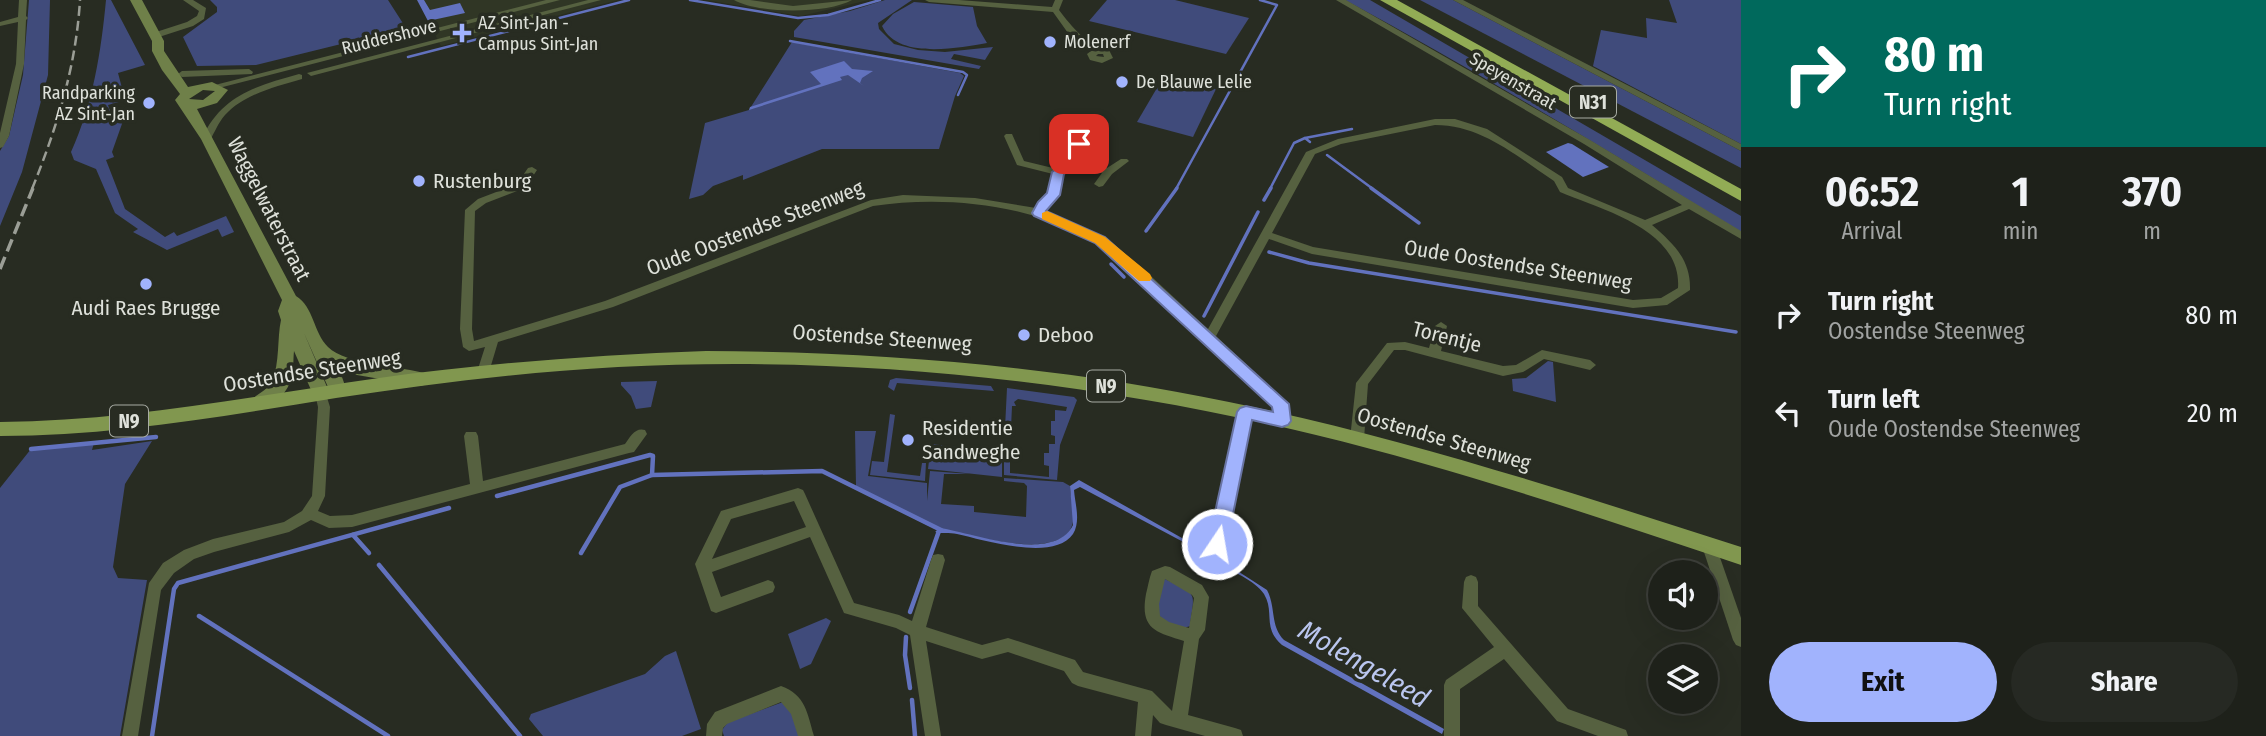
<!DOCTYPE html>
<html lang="en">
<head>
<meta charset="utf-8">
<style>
	:root { --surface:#1e211a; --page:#262923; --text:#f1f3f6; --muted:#a1a3a2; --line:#3c3e39; --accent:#a1b3fd }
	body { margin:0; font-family:"Fira Sans Condensed",sans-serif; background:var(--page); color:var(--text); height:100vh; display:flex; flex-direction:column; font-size:26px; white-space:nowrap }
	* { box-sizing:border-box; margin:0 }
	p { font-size:23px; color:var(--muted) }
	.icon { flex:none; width:38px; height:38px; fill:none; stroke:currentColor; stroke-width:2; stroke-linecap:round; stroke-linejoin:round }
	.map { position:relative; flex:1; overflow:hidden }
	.panel { display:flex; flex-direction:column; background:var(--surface); width:525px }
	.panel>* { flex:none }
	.guide { background:#00695c; color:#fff; overflow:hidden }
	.tools { position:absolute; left:1648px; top:560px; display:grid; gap:14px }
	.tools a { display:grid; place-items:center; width:70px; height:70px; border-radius:50%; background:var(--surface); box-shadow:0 7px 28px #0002,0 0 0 2px var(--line); font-size:35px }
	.pin { position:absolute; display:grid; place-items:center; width:60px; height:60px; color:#fff; margin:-30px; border-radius:14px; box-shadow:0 4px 10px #0006 }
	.me { position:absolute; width:77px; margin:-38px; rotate:12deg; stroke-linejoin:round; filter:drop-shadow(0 0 5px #0008) }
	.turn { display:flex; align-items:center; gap:24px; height:147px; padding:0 28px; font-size:32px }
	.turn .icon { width:91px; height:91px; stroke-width:2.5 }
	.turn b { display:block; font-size:49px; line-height:60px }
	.eta { display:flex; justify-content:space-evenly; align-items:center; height:119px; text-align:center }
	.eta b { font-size:42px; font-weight:700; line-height:49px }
	.action { display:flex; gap:14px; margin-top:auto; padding:14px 28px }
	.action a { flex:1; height:80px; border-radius:42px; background:var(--accent); color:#111; font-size:28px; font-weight:700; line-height:80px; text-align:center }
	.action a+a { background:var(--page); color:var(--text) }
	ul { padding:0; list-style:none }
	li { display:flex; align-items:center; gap:21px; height:98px; padding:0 28px }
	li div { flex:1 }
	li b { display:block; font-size:26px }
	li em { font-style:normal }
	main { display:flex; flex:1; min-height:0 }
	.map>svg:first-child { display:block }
	.built { fill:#303625 }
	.green { fill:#404b7b }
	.water { fill:#6272be }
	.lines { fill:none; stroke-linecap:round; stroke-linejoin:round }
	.stream-far2 { stroke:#6272be; stroke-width:2.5 }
	.stream-far1 { stroke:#6272be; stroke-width:3.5 }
	.stream { stroke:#6272be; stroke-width:4.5 }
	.street { fill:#566140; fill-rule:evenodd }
	.secondary { fill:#6f8049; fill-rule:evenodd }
	.primary { fill:#81974f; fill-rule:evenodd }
	.highway { fill:#92ac55; fill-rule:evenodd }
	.rail-far1 { stroke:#9b9e96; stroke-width:2.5; stroke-dasharray:10 5; stroke-linecap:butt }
	.rail { stroke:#9b9e96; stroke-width:3.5; stroke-dasharray:13 6; stroke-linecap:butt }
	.route { fill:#a1b3fd; stroke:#6974a4; stroke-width:2 }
	.slow { fill:#f59e0b }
	.poi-dot { fill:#a1b3fd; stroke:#282c22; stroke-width:2.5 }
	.labels { text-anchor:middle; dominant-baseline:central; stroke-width:7; stroke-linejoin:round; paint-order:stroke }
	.far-poi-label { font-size:18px; fill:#dee1da; stroke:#282c22; text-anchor:start }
	.far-street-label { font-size:18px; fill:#dee1da; stroke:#282c22 }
	.shield { fill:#282c22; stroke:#a7aba3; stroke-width:2 }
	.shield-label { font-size:19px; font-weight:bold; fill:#dee1da }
	.poi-label { font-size:21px; fill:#dee1da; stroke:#282c22; text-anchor:start }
	.street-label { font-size:21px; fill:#dee1da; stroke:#282c22 }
	.near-water-label { font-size:28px; font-style:italic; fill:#bac6ef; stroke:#282c22 }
</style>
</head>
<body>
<main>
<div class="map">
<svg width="1741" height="736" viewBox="0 0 1741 736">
	<rect width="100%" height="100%" fill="#282c22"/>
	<g class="built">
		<polygon points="424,0 618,0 441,46 428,21 465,12 430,10"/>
		<polygon points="706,0 869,0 801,16"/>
	</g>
	<g class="green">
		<polygon points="29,0 50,0 48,75 22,172 0,226 0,151 9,136 23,75"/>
		<path d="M106,0H111L145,65L118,73L122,88L114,91L119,102L108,105L111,114L117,115L131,108L133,114L123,121L112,152L114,157L106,160L125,209L165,237L174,232L177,236L226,216L234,232L222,237L218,229L167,250L133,232L138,229L115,213L96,169L74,160L71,152C93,104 101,52 106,0Z"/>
		<polygon points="210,0 388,0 406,28 256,65 197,66 183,37 217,12 217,7"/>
		<polygon points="885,0 912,0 878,23 879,29 894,44 918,50 945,52 993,47 985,60 954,54 951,59 981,66 979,69 794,37 794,31 804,20 850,11"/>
		<polygon points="1107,0 1175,0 1249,18 1226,54 1089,21"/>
		<path d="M1345,0H1370L1741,216V232C1610,152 1480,73 1345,0Z"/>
		<polygon points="1420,0 1453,0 1741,151 1741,168"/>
		<polygon points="1669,0 1741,0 1741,144 1593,66 1601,30 1647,38 1646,18 1677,23"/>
		<path d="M914,2L973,7L977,26L987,43C958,48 898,60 882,26L893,14Z"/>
		<polygon points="792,42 960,73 964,76 955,96 939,149 822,149 743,180 743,175 713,186 703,195 689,199 705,123 749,110"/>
		<polygon points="1164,76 1216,89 1193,137 1137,122"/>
		<polygon points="1548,361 1553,362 1556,402 1513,391 1512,379 1526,378"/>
		<polygon points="896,378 991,386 994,391 897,383 894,391 888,387 890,380"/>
		<polygon points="657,381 651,407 636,409 631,396 621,385 621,382"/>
		<polygon points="1007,388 1074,397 1077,400 1060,445 1057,480 1004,475 1004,458 1010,458 1010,473 1049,477 1049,466 1044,465 1044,453 1049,453 1049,444 1055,444 1055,436 1051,435 1051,421 1055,421 1055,410 1066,411 1067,407 1018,399 1014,402 1016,406 1012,406 1011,428 1005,428"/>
		<polygon points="890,414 895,415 887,472 920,476 922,463 926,463 925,481 870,475 872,461 884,462"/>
		<path d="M855,431H876L868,476L927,483V501L930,471L970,474H944L941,504L974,506V512L1026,517L1027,486L1024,483L1004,481V478L1063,482L1070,486C1070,499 1077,516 1071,528C1055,561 967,534 938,529C923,526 873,495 856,486Z"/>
		<polygon points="152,441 125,484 113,567 118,578 147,580 120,736 0,736 0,488 31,449 94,443 92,450"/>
		<polygon points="931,444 1002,452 1002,477 928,469"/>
		<path d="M1165,579C1198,595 1195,591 1190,626C1177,631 1165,623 1157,613L1161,581Z"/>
		<polygon points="826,618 831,621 811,664 800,669 788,634"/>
		<polygon points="676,651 701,729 682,736 543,736 529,719 531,714 645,674 665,656"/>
		<polygon points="783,702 789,704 800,736 724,736 722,730 728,722"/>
	</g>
	<g class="water">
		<polygon points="417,0 424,0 430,10 460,3 465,13 428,21"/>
		<polygon points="844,61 852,69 873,71 862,78 860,83 864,86 848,75 840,77 842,80 749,110 750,107 821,84 810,72"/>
		<polygon points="1568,143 1572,144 1609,167 1583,177 1546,152"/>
		<path d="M1079,480L1205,551L1204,553L1080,487L1074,490C1075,504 1081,521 1073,534C1054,562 984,540 957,534C949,532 942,534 935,532L940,528C973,533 1054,564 1073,525L1070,486Z"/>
		<path d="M1219,559L1267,590C1276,607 1270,626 1284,640L1444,729L1442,734L1282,645C1262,628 1275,612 1264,594C1255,580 1231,571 1217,563Z"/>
	</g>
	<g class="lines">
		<g class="stream-far2">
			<polyline points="690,0 798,18 828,15 880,0"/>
			<polyline points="790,41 963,72 967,75 958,95"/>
			<polyline points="408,57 629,0"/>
			<polyline points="1310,142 1305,138 1352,129"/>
			<polyline points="1327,155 1373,189"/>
			<polyline points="1176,189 1277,5 1260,0"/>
			<polyline points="1270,189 1294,143 1305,138"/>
		</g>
		<g class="stream-far1">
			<polyline points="1371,188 1419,223"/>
			<polyline points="1264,200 1271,188"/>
			<polyline points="1146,231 1177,188"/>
			<polyline points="1269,252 1309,263 1736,332"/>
			<polyline points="1111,264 1124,277"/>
			<polyline points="1204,316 1258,212"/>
		</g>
		<g class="stream">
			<polyline points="31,449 156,437"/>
			<polyline points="497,496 650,455 653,456 652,475"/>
			<polyline points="353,535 369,553"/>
			<polyline points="1200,550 1221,562"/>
			<polyline points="581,553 620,487 652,475 822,471 941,530"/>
			<polyline points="379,565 520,736"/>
			<polyline points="910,612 939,531"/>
			<polyline points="199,616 388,736"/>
			<polyline points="906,637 905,655 910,688"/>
			<polyline points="912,700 915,736"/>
			<polyline points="152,736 174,589 178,583 449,508"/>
		</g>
		<g class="street">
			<polygon points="19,0 27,0 26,16 28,18 26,20 24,64 9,136 3,147 0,148 0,133 16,64 18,22 0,26 0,22 18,17"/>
			<polygon points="183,0 193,0 206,8 204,19 193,26 159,37 153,37 153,33 187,22 197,16 199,11"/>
			<polygon points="546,0 560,0 215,89 211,86"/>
			<polygon points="588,0 601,0 311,76 307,73"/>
			<path d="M734,0H750L793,6L852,0C827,14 759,14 734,0Z"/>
			<path d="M925,0H959L1052,7L1055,0H1063L1059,10C1072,27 1087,46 1109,50L1113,58L1102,63L1090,60L1087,54L1091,51L1068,33L1053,12L929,2ZM1098,54H1103L1104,57L1096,56Z"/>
			<path d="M1336,0H1346L1590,140L1741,231V239L1689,209L1652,225C1674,244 1691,260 1690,290L1667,305L1633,308L1312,254L1269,239L1216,336L1285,401L1288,421L1287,425H1277L1275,406L1272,402C1235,368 1199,335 1163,301C1142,281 1120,257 1095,242C1031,204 945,195 873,206L613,307L498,342L489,372L483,377L477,372L485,347L469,351L463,347L460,329L465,210L478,199L517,184L528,168L532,167L537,170L525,188L486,203L475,211L472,329L474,341L605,301L871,200L903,195L975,198L1036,208L1048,194L1053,174L1017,165L1004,136L1006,134H1012L1024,161L1057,169L1070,161L1077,126L1082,123L1087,126L1080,160L1107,168L1121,159H1127L1129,161L1112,174L1103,186L1099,187L1094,184L1102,173L1076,165L1063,173L1058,195L1047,206L1045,211L1104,238L1140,266L1208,329L1306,152L1338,139L1435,119H1455L1487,129L1562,177L1568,188L1645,220L1682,205L1584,144ZM1435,125C1482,125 1516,156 1554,181L1560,192C1603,210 1682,230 1678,288L1661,298L1633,300L1313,247L1272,233L1315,154L1341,144Z"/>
			<polygon points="1453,0 1463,0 1741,144 1741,151"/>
			<polygon points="249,69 253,72 252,74 182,77 178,74 182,71"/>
			<path d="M299,74L302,75V79C275,87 244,94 225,115C218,123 215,132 210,140L207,141L202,138C222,95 256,86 299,74Z"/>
			<polygon points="1441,322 1447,326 1441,351 1503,366 1516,365 1542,350 1590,360 1596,365 1590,370 1544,359 1523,372 1503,376 1405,350 1394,350 1368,384 1364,439 1362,443 1352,443 1350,439 1356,383 1387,343 1405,342 1429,348 1435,326"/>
			<path d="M321,389L325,391L330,407L325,496L318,511L330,516L352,515L470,484L464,436L466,432H476L478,436L483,481L625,444C630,437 635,427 645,430L647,434L634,452L629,453L352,527L329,528L311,520L289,532L214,552L194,559L174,573L161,590L138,736H122L149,583L163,563L184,550L213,539L284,522L302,511L312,496L318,407L315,394L317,391Z"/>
			<polygon points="1246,407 1251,409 1252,412 1224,544 1222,548 1217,550 1212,548 1210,544 1240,412 1241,409"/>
			<path d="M798,488L803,490L805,494L854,603L899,615L912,621L931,560L933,555L938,554L943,555L945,560L926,627L982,645L1008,638L1069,658L1075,660L1083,672L1152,691L1172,711L1184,641C1154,632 1140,628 1146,594C1148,586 1149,579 1152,571L1165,566L1170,567L1202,585L1209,597L1205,630L1199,639L1188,715L1235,728L1241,730L1243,736H1205L1166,725L1160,723L1153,715L1151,736H1135L1138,702L1078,686L1072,683L1064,671L1008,652L982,659L926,641L941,736H925L910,635L896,628L844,613L810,537L712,572L721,597L768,580L773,582L775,587L773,592L716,613L711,611L695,564L721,511ZM794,501L806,527L712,559L731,519ZM1165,579L1192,595L1194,598L1189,628L1169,622L1160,616L1159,604Z"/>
			<polygon points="1709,540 1714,542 1716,546 1741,618 1741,647 1736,645 1733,640 1702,546 1704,542"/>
			<polygon points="1471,575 1476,577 1478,582 1478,606 1568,709 1626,730 1628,736 1598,736 1557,721 1504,659 1460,689 1460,736 1444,736 1444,685 1446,680 1494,647 1462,608 1464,582 1466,577"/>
			<path d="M781,686C806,695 807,713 814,736H798L791,714L781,702L727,724L723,728L722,736H706L707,724L715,712Z"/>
		</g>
		<path class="secondary" d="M130,0H142L164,41V51L188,87L212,82L228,90L217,103L197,109L296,296C314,307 313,332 328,347C346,365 402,366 427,374L430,379L427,384L421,386L357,375L338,366L347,391L344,396H332L304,333L330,394L327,399H315L294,351C293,360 294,371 291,380C286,395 268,414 252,409L249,404C254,394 267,392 272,381C280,363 277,338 281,320L278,311L282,300L201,139L175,100L180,94L162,70L152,51V41ZM203,90L215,91L203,100L189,99Z"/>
		<path class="primary" d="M706,351C882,352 1057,366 1229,402C1403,437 1572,493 1741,547V565C1600,518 1460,470 1316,435C1087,380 853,355 618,367C524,372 429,384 336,398C224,416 113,436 0,436V422C128,421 253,396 379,378C488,363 596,355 706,351Z"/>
		<polygon class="highway" points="1380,0 1397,0 1741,189 1741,201"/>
		<path class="rail-far1" d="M32,189C57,127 76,67 80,0"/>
		<polyline class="rail" points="0,269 33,188"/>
	</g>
	<polygon class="route" points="1079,140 1085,144 1082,162 1064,174 1060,195 1046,211 1105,237 1289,404 1291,421 1288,425 1282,427 1252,420 1227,544 1224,550 1217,552 1211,550 1208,544 1237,412 1240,408 1246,406 1273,412 1272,407 1095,243 1034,216 1032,213 1038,202 1047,193 1052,172 1069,160 1072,144"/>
	<polygon class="slow" points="1047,211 1105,237 1150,274 1152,278 1150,281 1139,281 1095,243 1042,219 1042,213"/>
	<g class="poi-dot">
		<path d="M458.5 22.5h7v7h7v7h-7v7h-7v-7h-7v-7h7z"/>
		<circle cx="1050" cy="42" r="7"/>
		<circle cx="1122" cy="82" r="7"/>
		<circle cx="149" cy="103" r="7"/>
		<circle cx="419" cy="181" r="7"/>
		<circle cx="146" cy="284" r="7"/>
		<circle cx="1024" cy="335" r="7"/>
		<circle cx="908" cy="440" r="7"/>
	</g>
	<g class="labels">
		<g class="far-poi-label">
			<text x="478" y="23">AZ Sint-Jan -<tspan x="478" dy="21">Campus Sint-Jan</tspan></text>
			<text x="1064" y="42">Molenerf</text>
			<text x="1136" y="82">De Blauwe Lelie</text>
			<text x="135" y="93" text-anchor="end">Randparking<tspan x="135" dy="21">AZ Sint-Jan</tspan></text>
		</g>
		<g class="far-street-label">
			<text transform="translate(389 37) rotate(-14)">Ruddershove</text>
			<text transform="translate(1513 81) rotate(30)">Speyenstraat</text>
		</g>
		<g class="shield">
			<rect x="1570" y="86.5" width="46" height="31" rx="5"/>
			<rect x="1087" y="370.5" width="38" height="31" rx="5"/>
			<rect x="110" y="405.5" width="38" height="31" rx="5"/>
		</g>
		<g class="shield-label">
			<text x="1593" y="102">N31</text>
			<text x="1106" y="386">N9</text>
			<text x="129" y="421">N9</text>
		</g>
		<g class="poi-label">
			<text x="433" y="181">Rustenburg</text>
			<text x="146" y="308" text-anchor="middle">Audi Raes Brugge</text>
			<text x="1038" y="335">Deboo</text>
			<text x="922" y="428">Residentie<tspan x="922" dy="24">Sandweghe</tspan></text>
		</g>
		<g class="street-label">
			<text transform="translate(269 209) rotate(63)">Waggelwaterstraat</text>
			<text transform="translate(755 228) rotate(-21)">Oude Oostendse Steenweg</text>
			<text transform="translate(1518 265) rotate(9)">Oude Oostendse Steenweg</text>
			<text transform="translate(1447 337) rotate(14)">Torentje</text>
			<text transform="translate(882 338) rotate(4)">Oostendse Steenweg</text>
			<text transform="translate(312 371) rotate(-9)">Oostendse Steenweg</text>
			<text transform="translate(1444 439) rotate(16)">Oostendse Steenweg</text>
		</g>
		<g class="near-water-label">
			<text transform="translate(1364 664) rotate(30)">Molengeleed</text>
		</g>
	</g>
</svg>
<div class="tools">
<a><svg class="icon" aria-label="sound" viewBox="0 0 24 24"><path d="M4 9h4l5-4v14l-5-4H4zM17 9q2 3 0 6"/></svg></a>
<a><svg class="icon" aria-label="layers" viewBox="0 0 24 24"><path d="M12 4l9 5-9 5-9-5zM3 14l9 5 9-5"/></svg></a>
</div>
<div class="pin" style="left:1079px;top:144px;background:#d93025"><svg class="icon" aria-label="arrive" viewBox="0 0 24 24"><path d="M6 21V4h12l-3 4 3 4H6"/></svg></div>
<svg class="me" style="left:1217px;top:544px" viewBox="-20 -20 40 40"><circle r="17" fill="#a1b3fd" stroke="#fff" stroke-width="3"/><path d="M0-11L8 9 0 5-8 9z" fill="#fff"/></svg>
</div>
<section class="panel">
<div class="guide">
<div class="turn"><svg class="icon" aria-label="right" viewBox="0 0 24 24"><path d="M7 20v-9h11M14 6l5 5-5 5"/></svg><div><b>80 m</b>Turn right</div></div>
</div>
<div class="eta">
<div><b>06:52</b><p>Arrival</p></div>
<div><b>1</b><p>min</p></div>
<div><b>370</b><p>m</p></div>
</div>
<ul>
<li><svg class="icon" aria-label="right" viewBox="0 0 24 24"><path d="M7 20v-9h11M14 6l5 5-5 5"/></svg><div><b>Turn right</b><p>Oostendse Steenweg</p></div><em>80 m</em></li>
<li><svg class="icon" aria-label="left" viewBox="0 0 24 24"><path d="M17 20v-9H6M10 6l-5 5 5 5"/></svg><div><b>Turn left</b><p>Oude Oostendse Steenweg</p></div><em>20 m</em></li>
</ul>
<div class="action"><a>Exit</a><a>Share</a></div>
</section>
</main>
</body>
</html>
